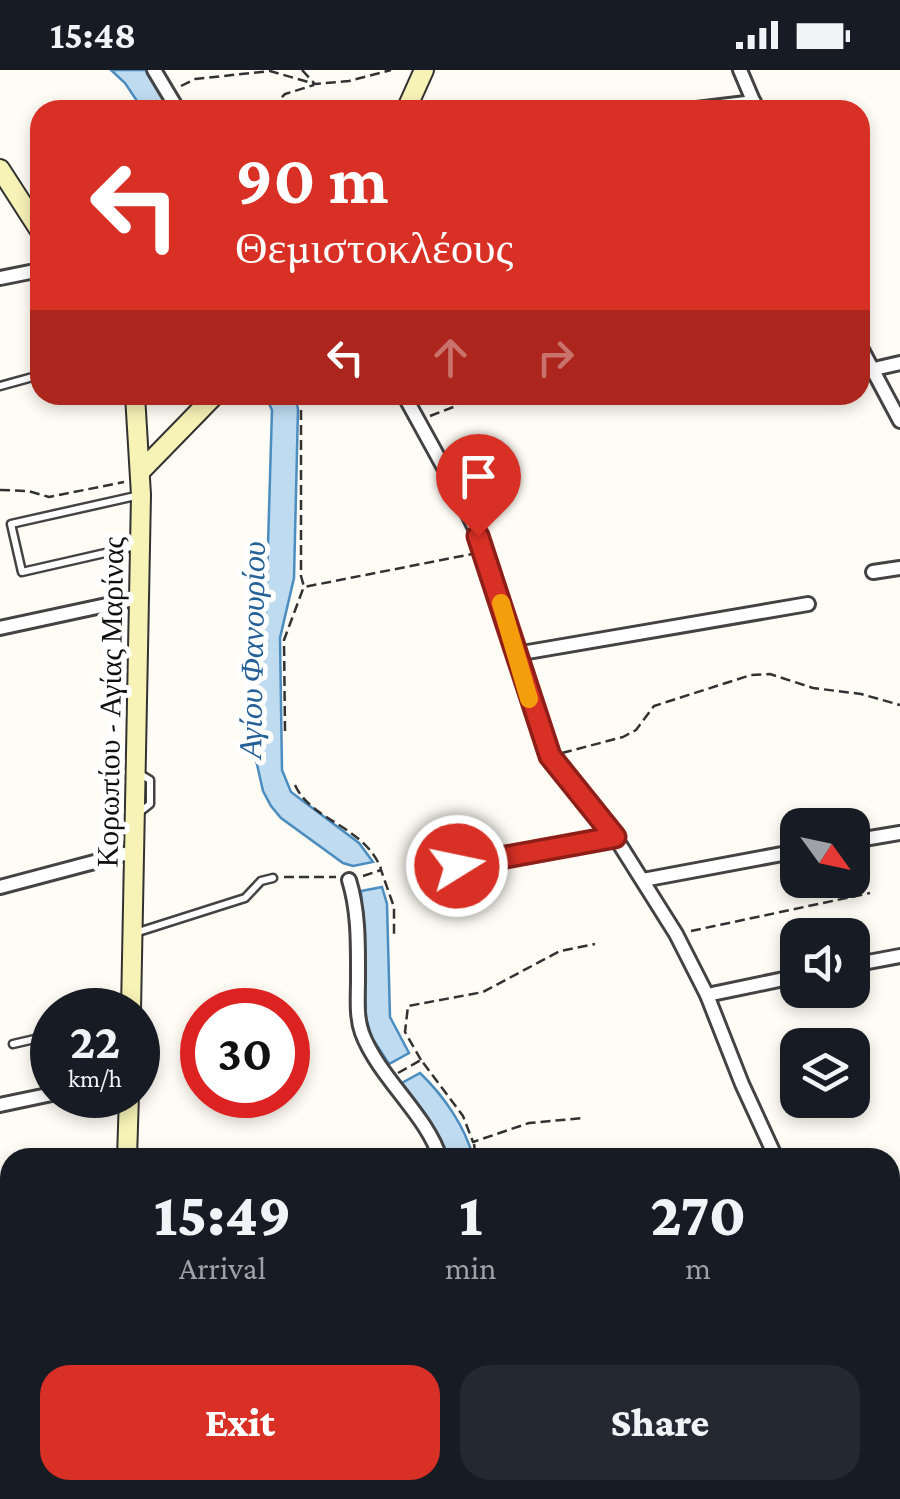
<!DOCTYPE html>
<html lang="en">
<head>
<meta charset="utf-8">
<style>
	:root { --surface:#171b24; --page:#242831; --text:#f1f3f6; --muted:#9ea1a6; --accent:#d93025 }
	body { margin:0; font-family:"Crimson Pro",serif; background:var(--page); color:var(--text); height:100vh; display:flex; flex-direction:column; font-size:38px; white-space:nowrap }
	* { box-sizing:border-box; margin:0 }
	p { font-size:32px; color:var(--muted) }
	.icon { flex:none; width:55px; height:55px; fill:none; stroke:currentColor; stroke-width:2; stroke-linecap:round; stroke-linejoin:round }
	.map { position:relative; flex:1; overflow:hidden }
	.panel { position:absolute; left:0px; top:1078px; width:900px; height:352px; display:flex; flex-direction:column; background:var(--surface); border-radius:30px 30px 0 0; box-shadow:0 5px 15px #0003 }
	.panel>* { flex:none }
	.hud { position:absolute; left:30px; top:30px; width:840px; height:305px; border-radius:30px; box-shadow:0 5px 15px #0003; background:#d93025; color:#fff; overflow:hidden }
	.needle { width:65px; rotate:123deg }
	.tools { position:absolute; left:780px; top:738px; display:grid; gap:20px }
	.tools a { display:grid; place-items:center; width:90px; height:90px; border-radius:20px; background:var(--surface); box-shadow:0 5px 15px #0003; font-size:50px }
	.speed { position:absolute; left:30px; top:918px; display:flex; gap:20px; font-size:50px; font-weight:700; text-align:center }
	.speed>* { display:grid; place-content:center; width:130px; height:130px; border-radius:50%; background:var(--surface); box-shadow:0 5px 15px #0003; line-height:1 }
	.speed small { font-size:25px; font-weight:400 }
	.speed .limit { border:15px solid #d22; background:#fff; color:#111 }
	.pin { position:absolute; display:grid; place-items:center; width:85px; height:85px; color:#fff; margin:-102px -42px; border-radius:50% 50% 50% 0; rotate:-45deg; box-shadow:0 0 10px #0007 }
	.pin .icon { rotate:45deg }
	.me { position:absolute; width:110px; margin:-55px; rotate:80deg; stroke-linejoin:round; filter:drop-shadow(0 0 8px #0008) }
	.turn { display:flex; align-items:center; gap:35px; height:210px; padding:0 40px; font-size:45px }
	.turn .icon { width:130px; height:130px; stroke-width:2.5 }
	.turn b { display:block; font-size:70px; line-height:85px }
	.lanes { display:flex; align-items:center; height:95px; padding:0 40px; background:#0003; justify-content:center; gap:50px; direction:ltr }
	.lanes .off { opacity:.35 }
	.eta { display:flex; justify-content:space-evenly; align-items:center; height:170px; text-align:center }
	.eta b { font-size:60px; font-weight:800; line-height:70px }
	.button { display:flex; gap:20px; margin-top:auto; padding:20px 40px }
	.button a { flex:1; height:115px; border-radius:30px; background:var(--accent); color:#fff; font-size:40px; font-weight:800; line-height:115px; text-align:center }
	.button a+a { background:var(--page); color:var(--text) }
	.status { display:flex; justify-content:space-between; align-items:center; height:70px; padding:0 50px; background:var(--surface); direction:ltr }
	.status svg { height:28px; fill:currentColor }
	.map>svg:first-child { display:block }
	.water { fill:#bedbf0; stroke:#4c8dc0; stroke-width:2.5 }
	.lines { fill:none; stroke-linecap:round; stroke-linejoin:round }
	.lane-casing { stroke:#434343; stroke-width:11 }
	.street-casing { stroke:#434343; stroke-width:18 }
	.secondary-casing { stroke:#323232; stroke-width:22 }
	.path { stroke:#323232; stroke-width:2.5; stroke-dasharray:10 5; stroke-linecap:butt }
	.lane { stroke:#fff; stroke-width:6 }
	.street { stroke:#fff; stroke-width:12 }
	.secondary { stroke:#f7f2b6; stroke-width:18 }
	.route-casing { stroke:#8d1f18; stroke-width:25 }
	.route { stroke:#d93025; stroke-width:18 }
	.slow { stroke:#f59e0b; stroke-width:18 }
	.labels { text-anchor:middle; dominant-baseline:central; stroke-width:10; stroke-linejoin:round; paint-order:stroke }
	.street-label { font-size:30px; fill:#101010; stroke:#fff }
	.water-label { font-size:32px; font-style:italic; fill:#256096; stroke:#fff }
</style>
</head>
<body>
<div class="status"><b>15:48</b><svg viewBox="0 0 49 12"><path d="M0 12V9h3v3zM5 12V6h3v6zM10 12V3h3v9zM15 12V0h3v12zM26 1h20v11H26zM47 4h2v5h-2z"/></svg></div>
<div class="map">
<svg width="900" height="1429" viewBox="0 0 900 1429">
	<rect width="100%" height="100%" fill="#fefcf4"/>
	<g class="water">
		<polygon points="111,0 149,0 174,40 143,40 125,13"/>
		<polygon points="265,325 295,325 298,339 294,508 280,568 282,700 291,722 359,773 373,792 353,796 343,793 281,748 271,736 263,721 254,681 255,583 266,542 272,340"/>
		<polygon points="382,817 387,834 390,947 409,983 389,994 372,968 366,948 361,821"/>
		<path d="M420,1003C443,1025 465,1056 473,1087H445L400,1014Z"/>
	</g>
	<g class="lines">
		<g class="lane-casing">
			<g id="lane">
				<polyline points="0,316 40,305"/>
				<polyline points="140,475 22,502 11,454 140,425"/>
				<polyline points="137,702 150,710 150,734 140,742"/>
				<polyline points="135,863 245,828 261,811 273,808"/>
				<polyline points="13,974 52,965"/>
			</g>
		</g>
		<g class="street-casing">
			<g id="street">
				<polyline points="154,0 178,40"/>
				<polyline points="740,0 757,40"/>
				<polyline points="688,40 754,32"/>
				<polyline points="0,208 40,200"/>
				<polyline points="860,276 900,351"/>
				<polyline points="874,299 900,293"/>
				<polyline points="404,325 459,425 478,465 549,686 615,767 676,864 707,925 742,1014 776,1088"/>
				<polyline points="873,502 900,498"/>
				<polyline points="0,558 139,528"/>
				<polyline points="516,584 808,534"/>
				<polyline points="852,771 900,763"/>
				<polyline points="457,796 615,767"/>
				<path d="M349,810C359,842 358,876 358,910C358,928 356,946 362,963C379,1008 427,1045 440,1088"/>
				<polyline points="643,810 798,781"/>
				<polyline points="0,817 136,781"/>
				<polyline points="852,895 900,886"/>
				<polyline points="707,925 798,906"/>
				<polyline points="0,1035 52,1024"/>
				<polyline points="900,1131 900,1184"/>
				<polyline points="0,1221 10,1219"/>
				<polyline points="890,1280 900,1269"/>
				<polyline points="865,1420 868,1429"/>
				<polyline points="493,1429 496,1420"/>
				<polyline points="529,1429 532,1420"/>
				<polyline points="785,1429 790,1420"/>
			</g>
		</g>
		<g class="secondary-casing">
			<g id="secondary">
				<polyline points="406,40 424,0"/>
				<polyline points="0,99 40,161"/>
				<polyline points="140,402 215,325"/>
				<polyline points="131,940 141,425 135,325"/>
				<polyline points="127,1088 129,1025"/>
				<polyline points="118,1429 118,1420"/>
			</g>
		</g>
		<g class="path">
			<polyline points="302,0 315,14 349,11 391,0"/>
			<polyline points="181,16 195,9 270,1 315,14"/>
			<polyline points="276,40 277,32 285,24 314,15"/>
			<polyline points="301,325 301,506 304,517 472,484"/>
			<polyline points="430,346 456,336 465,325"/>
			<polyline points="0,420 28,421 49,427 124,412"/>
			<polyline points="285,661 284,570 303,519"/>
			<polyline points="562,683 623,667 636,660 654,636 751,605 770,604 813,618 861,624 900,635"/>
			<path d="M295,715C311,751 365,756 381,799"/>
			<polyline points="363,806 381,800 394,837 394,868"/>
			<polyline points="284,807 336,807"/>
			<polyline points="691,861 870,823"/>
			<polyline points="421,990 405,962 408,936 483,922 560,881 595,874"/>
			<polyline points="398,1003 421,990 463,1046 473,1072 529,1053 584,1048"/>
			<polyline points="474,1074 476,1088"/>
		</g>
		<use href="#lane" class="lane"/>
		<use href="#street" class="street"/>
		<use href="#secondary" class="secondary"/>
	</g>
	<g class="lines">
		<g class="route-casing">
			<polyline id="route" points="457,796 615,767 550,686 478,466"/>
		</g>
		<use href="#route" class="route"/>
		<polyline class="slow" points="501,533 529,629"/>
	</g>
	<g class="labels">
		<g class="street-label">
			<text transform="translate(110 632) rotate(-89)">Κορωπίου - Αγίας Μαρίνας</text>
		</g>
		<g class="water-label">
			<text transform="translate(252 580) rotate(-89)">Αγίου Φανουρίου</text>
		</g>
	</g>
</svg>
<div class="tools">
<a><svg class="needle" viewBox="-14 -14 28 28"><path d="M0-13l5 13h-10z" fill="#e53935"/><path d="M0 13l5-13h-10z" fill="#9ea1a6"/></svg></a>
<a><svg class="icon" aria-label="sound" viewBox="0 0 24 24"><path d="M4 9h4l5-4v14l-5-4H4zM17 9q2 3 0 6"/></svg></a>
<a><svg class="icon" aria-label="layers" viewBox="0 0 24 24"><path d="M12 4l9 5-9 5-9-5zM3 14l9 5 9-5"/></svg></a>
</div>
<div class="speed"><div>22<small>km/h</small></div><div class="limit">30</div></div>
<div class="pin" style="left:478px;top:466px;background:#d93025"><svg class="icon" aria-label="arrive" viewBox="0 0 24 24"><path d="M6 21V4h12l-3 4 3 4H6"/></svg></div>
<svg class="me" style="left:457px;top:796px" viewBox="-20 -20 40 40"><circle r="17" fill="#d93025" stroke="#fff" stroke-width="3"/><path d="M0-11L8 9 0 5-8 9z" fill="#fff"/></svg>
<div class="hud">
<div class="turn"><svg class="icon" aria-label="left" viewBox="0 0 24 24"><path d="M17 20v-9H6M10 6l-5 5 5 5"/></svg><div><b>90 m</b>Θεμιστοκλέους</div></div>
<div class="lanes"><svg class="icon" aria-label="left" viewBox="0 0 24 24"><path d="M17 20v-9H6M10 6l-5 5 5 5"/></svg><svg class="icon off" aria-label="ahead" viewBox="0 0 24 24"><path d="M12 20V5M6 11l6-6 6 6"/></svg><svg class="icon off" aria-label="right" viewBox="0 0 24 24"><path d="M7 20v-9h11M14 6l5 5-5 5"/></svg></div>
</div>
<section class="panel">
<div class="eta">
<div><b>15:49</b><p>Arrival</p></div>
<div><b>1</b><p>min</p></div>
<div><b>270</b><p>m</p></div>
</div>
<div class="button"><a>Exit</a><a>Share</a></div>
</section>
</div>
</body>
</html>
